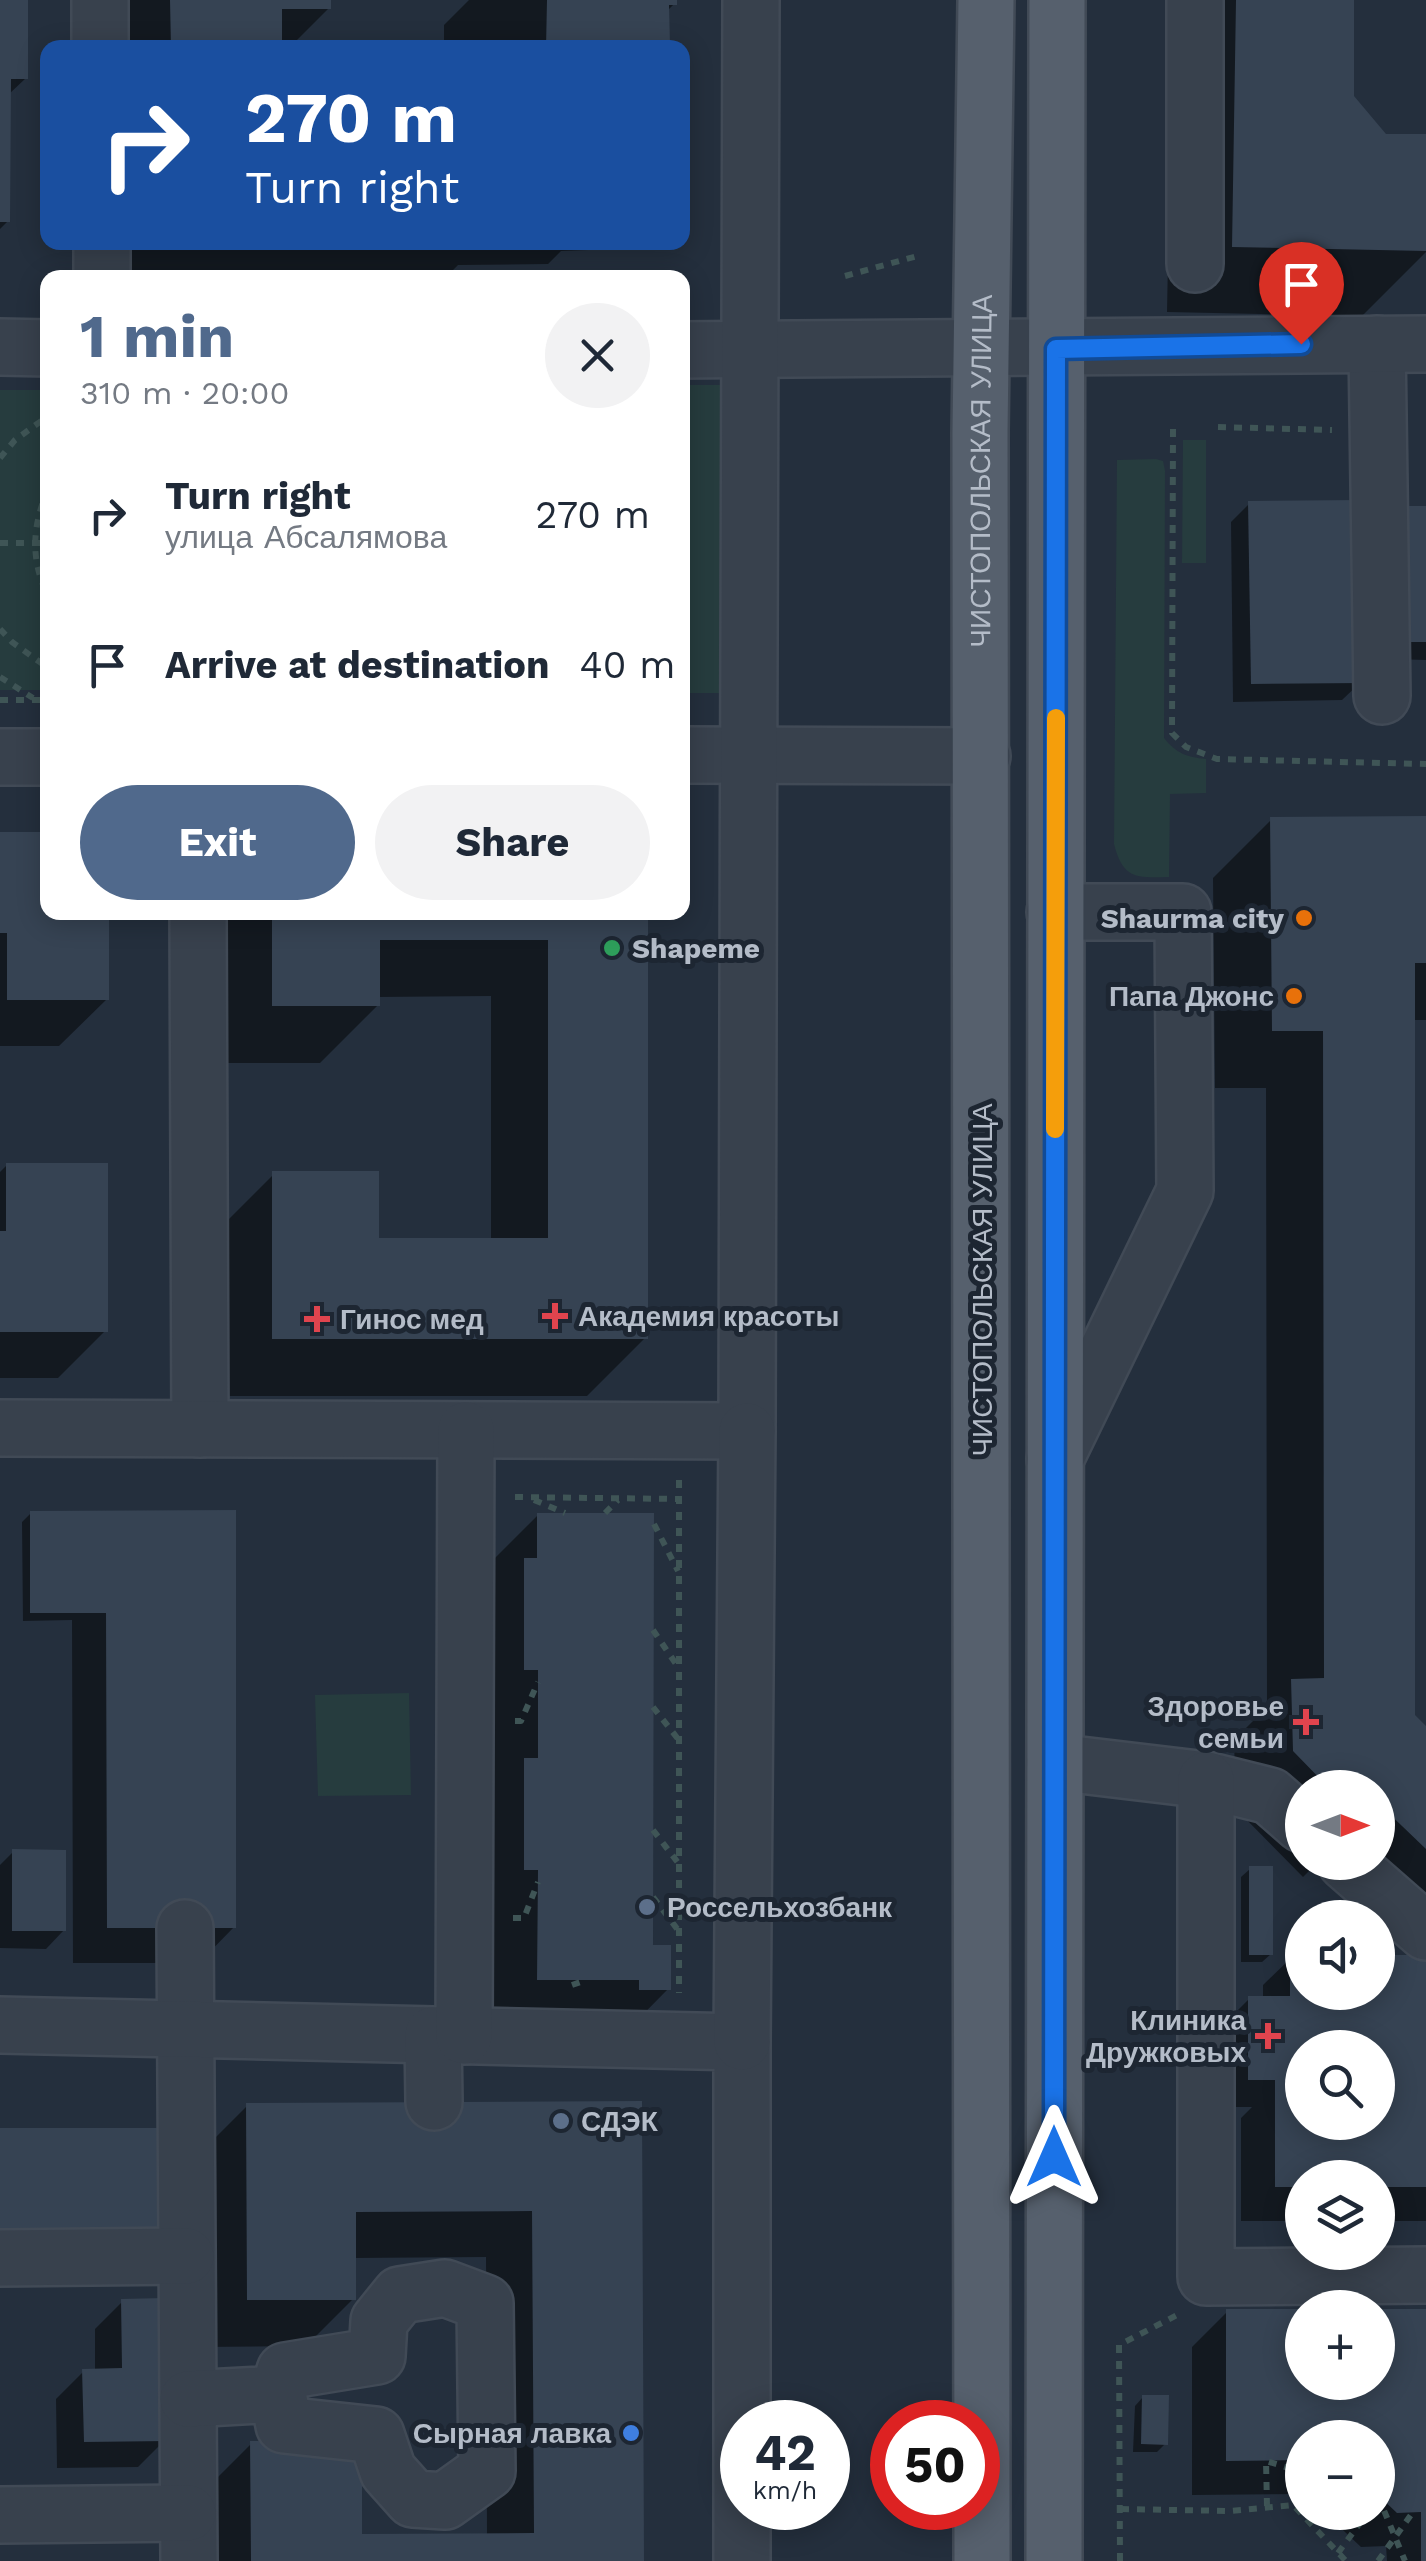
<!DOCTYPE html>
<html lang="en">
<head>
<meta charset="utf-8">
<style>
	:root { --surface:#fff; --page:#f2f2f3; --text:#1f2937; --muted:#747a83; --accent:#50698c }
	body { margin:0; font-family:"Work Sans",sans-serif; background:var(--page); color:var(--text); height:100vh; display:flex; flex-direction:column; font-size:38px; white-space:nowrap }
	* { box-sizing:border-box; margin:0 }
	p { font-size:32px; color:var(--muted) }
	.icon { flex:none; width:55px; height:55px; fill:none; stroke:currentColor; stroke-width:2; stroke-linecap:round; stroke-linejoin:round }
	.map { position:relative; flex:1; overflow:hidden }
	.sheet { position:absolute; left:40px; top:270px; width:650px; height:650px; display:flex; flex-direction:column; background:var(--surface); border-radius:20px; box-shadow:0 5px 25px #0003 }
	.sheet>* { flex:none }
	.top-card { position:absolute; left:40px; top:40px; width:650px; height:210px; border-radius:20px; box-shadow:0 5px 25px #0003; background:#1a4fa0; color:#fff; overflow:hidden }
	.needle { width:65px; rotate:90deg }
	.fabs { position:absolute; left:1285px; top:1770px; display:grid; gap:20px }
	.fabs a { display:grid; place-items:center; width:110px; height:110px; border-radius:50%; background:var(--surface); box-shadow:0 5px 25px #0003; font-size:50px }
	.speed { position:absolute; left:720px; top:2400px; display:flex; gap:20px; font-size:50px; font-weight:700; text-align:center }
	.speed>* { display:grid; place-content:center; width:130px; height:130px; border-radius:50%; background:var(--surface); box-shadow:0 5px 25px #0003; line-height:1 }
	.speed small { font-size:25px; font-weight:400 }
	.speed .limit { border:15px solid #d22; background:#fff; color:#111 }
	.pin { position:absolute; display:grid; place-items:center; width:85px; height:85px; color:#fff; margin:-102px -42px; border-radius:50% 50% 50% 0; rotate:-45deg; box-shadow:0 0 10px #0007 }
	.pin .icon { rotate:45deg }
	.me { position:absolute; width:110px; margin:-55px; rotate:0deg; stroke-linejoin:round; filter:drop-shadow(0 0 8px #0008) }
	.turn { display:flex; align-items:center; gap:35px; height:210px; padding:0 40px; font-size:45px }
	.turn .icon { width:130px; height:130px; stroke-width:2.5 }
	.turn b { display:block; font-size:70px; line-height:85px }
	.round { display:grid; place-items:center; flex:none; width:105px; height:105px; border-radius:52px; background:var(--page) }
	.headline { display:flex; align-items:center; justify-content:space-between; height:170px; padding:0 40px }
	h1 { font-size:60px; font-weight:700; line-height:75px; color:var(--accent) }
	.primary-button { display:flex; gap:20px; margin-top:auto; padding:20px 40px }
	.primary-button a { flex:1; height:115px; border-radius:60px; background:var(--accent); color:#fff; font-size:40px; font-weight:700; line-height:115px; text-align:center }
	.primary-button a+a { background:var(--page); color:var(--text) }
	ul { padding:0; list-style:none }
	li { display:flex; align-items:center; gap:30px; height:150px; padding:0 40px }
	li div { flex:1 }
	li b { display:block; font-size:38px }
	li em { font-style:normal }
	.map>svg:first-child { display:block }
	.green { fill:#263c3e }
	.shadow { fill:#0007; fill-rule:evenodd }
	.building { fill:#364353; fill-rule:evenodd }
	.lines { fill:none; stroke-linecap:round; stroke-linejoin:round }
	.minor-casing { stroke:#414a56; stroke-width:60 }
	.major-casing { stroke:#414a56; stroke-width:60 }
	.path { stroke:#3f5556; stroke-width:6; stroke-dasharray:8 8; stroke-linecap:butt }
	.minor { stroke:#38414d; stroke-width:55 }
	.major { stroke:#56606d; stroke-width:55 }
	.route-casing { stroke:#114b97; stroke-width:25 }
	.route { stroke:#1a73e8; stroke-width:18 }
	.slow { stroke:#f59e0b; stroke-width:18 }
	.food-dot { fill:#e8710a; stroke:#1d2632; stroke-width:4 }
	.leisure-dot { fill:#2e9e5b; stroke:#1d2632; stroke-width:4 }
	.health-dot { fill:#e0444e; stroke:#1d2632; stroke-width:4 }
	.service-dot { fill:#5c6f8a; stroke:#1d2632; stroke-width:4 }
	.shop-dot { fill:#3f7fe0; stroke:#1d2632; stroke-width:4 }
	.labels { text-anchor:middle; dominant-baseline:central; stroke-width:10; stroke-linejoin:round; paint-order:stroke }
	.street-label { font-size:28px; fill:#b4bcc8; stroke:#1d2632 }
	.poi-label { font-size:28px; font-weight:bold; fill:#b4bcc8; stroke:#1d2632; text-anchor:end }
</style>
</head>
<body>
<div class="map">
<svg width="1426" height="2561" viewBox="0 0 1426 2561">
	<rect width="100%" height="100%" fill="#242f3d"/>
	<g class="green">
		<polygon points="683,385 722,385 724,693 683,693"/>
		<rect x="0" y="390" width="47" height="300"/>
		<polygon points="1183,440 1206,440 1206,563 1182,563"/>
		<path d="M1156,459L1163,461L1165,471L1164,738C1176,753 1186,757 1206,759V793L1170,794L1169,877C1136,878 1123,879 1114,844L1117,460Z"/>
		<polygon points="409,1693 411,1795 318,1796 315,1695"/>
	</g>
	<g class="shadow">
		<polygon points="0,0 26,0 26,78 8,95 8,221 0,229"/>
		<polygon points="107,0 329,0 329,8 289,48 108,48"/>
		<polygon points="469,0 674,0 674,4 667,11 668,44 664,48 444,48 444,25"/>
		<polygon points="1173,0 1352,0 1351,97 1385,136 1426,137 1426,252 1362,316 1167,312"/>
		<polygon points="110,242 596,242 588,250 561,251 548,264 458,265 445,278 163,278 163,274 123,275"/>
		<polygon points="1249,504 1361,682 1342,700 1233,702 1231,522"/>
		<polygon points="1410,509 1426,509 1426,660 1391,659 1391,527"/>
		<path d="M1426,819V1020H1412V1716L1426,1730V2221H1378V2178H1302V2221H1241V2118L1252,2107H1222V2026L1249,1999H1263V1985L1291,1958H1302V1992H1378V1957H1421L1378,1862V1788H1302V1862H1318L1303,1877L1236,1809L1234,1740L1267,1707L1266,1088H1215L1213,878L1271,820ZM1302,2048H1378V2122H1302Z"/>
		<polygon points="0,835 48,912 107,999 59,1046 0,1046"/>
		<polygon points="215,912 645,912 645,1338 587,1396 216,1396 216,1232 274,1174 377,1240 491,1240 491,996 378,997 378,1005 320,1063 216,1063"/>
		<polygon points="7,1165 105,1331 58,1378 0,1378 0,1172"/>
		<polygon points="31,1513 233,1513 234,1927 199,1963 73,1963 72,1620 23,1621 22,1522"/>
		<polygon points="538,1515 650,1948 668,1989 605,2053 474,2043 474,1579"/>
		<polygon points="13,1852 64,1930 46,1949 0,1948 0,1865"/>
		<polygon points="1250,1869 1271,1954 1262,1962 1241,1962 1241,1877"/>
		<polygon points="639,2103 642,2561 204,2561 204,2491 251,2444 359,2536 487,2536 486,2257 353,2258 353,2299 306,2346 201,2347 200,2153 247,2106"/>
		<polygon points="122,2302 165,2440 138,2467 57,2468 56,2399 83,2372 95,2371 95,2329"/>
		<polygon points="1227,2312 1302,2312 1302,2382 1378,2382 1378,2312 1426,2312 1426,2561 1387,2561 1386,2546 1361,2547 1328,2516 1328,2512 1378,2512 1378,2438 1302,2438 1302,2494 1192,2495 1192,2347"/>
		<polygon points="1143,2397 1165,2444 1157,2452 1133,2452 1135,2406"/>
	</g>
	<g class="building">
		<polygon points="0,0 28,0 28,79 11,79 10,222 0,222"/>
		<polygon points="170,0 331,0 331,9 282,9 282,48 171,48"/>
		<polygon points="547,0 677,0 677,5 669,5 670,45 546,48"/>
		<polygon points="1236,0 1354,0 1354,96 1386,134 1426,134 1426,251 1232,247"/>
		<polygon points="1361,500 1363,683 1251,684 1248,501"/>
		<rect x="1409" y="506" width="17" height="136"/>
		<polygon points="1426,816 1426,963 1415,963 1415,1715 1426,1726 1426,1849 1378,1803 1378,1788 1329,1788 1293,1751 1291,1679 1324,1678 1323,1031 1272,1031 1270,817"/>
		<polygon points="0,832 48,832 48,912 109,912 109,1000 7,1000 7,933 0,933"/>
		<polygon points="272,912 648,912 648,1339 272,1339 272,1171 379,1171 379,1238 548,1238 548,940 380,940 380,1006 272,1006"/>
		<polygon points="6,1163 108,1163 108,1332 0,1332 0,1231 6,1231"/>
		<polygon points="236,1510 236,1928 107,1928 106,1613 30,1613 30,1511"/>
		<polygon points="537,1513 654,1513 653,1945 671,1945 671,1990 639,1990 639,1980 537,1980 538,1870 524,1870 524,1758 538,1758 538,1670 524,1670 524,1558 537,1558"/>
		<polygon points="12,1849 66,1850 66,1931 12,1931"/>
		<rect x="1249" y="1866" width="24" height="89"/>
		<path d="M1290,1955H1302V1992H1378V1955H1426V2187H1378V2178H1302V2187H1275V2080H1248V1996H1290ZM1302,2048H1378V2122H1302Z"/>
		<polygon points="642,2101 644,2561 251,2561 250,2441 362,2441 362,2534 534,2533 532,2211 356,2212 356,2300 247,2300 246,2103"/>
		<rect x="0" y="2128" width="165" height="102"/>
		<polygon points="165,2298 168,2441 84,2442 82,2369 122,2368 121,2299"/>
		<polygon points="1226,2309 1302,2309 1302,2382 1378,2382 1378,2309 1426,2309 1426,2561 1421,2561 1421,2512 1397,2513 1378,2495 1378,2438 1302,2438 1302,2460 1226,2461"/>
		<polygon points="1142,2395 1169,2395 1168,2445 1141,2444"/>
	</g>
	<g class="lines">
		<g class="minor-casing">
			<g id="minor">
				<polyline points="100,0 100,48"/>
				<polyline points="1195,0 1195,264"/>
				<polyline points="102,242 102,278"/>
				<polyline points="1377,344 1382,696"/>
				<polyline points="0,347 48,348"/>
				<polyline points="682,350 1426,344"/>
				<polyline points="682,755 982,756"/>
				<polyline points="0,757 48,757"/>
				<polyline points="198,912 200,1429"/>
				<polyline points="1055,912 1183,912 1185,1191 1055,1459"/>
				<path d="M0,1428L747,1431C749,954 748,477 751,0"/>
				<polyline points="1055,1762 1206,1780 1270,1796 1302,1824"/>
				<polyline points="1206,1780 1206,2277 1426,2275"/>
				<polyline points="1346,1862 1426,1932"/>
				<polyline points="185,1928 189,2561"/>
				<polyline points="0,2025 742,2042 742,2561"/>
				<polyline points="433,2035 434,2102"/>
				<polyline points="464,2036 466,1430"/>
				<polyline points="742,2042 747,1431"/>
				<polyline points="0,2258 186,2256"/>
				<polyline points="188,2399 278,2394 285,2371 377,2356 379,2321 400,2295 445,2288 485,2303 487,2471 445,2501 413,2499 388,2471 376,2435 284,2425 278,2394"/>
				<polyline points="0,2515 188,2513"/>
			</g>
		</g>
		<g class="major-casing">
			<g id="major">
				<path id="s1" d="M982,2561L980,432L986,0"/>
				<polyline points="1054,2561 1057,0"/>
			</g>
		</g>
		<g class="path">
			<polyline points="845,276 921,255"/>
			<polyline points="1218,427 1332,430"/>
			<polyline points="1173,429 1172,733 1186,747 1217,759 1426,764"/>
			<polyline points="0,458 15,440 48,416"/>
			<path d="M48,489C32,527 30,559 48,596"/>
			<polyline points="0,543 48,543"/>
			<polyline points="0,629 12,642 48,668"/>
			<polyline points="0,677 33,698"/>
			<polyline points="0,700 48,700"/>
			<polyline points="679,1480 679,1993"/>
			<polyline points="515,1497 679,1499"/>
			<polyline points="534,1500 565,1513"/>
			<polyline points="605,1513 618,1500"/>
			<polyline points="654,1524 678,1571"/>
			<polyline points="653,1630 678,1667"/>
			<polyline points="653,1707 678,1739"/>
			<polyline points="515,1721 521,1721 538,1682"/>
			<polyline points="653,1830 679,1864"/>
			<polyline points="653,1897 678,1930"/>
			<polyline points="513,1918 524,1918 538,1882"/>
			<polyline points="572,1985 586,1980"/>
			<polyline points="1378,2496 1405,2561"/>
			<polyline points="1267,2506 1266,2461 1302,2472"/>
			<polyline points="1121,2509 1230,2511 1293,2505 1346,2561"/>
			<polyline points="1338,2553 1368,2512"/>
			<polyline points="1120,2561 1119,2345 1179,2314"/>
			<polyline points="1378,2561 1413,2512"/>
		</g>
		<use href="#minor" class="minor"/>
		<use href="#major" class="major"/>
	</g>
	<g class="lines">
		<g class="route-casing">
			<polyline id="route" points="1054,2157 1056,349 1301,344"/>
		</g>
		<use href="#route" class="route"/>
		<polyline class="slow" points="1055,1129 1056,718"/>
	</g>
	<g class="food-dot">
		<circle cx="1304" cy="918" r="10"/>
		<circle cx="1294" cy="996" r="10"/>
	</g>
	<circle class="leisure-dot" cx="612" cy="948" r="10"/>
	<g class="health-dot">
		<path d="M550 1301h10v10h10v10h-10v10h-10v-10h-10v-10h10z"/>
		<path d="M312 1304h10v10h10v10h-10v10h-10v-10h-10v-10h10z"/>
		<path d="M1301 1707h10v10h10v10h-10v10h-10v-10h-10v-10h10z"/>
		<path d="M1263 2021h10v10h10v10h-10v10h-10v-10h-10v-10h10z"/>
	</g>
	<g class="service-dot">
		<circle cx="647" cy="1907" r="10"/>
		<circle cx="561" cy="2121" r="10"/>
	</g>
	<circle class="shop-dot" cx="631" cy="2433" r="10"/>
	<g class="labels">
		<g class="street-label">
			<text stroke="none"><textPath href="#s1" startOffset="2090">ЧИСТОПОЛЬСКАЯ УЛИЦА</textPath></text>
			<text transform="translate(982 1280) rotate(-90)">ЧИСТОПОЛЬСКАЯ УЛИЦА</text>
		</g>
		<g class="poi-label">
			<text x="1284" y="918">Shaurma city</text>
			<text x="632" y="948" text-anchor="start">Shapeme</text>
			<text x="1274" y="996">Папа Джонс</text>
			<text x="578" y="1316" text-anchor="start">Академия красоты</text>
			<text x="340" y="1319" text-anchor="start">Гинос мед</text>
			<text x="1284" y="1706">Здоровье<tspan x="1284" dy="32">семьи</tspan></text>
			<text x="667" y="1907" text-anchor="start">Россельхозбанк</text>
			<text x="1246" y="2020">Клиника<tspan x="1246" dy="32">Дружковых</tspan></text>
			<text x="581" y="2121" text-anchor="start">СДЭК</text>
			<text x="611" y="2433">Сырная лавка</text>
		</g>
	</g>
</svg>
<div class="fabs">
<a><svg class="needle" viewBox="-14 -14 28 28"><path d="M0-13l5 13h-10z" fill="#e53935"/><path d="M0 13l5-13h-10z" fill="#747a83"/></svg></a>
<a><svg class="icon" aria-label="sound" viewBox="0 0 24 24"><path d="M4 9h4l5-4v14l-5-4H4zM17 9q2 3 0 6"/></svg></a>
<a><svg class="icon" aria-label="search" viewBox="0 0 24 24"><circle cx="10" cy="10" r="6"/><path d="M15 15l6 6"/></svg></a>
<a><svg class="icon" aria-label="layers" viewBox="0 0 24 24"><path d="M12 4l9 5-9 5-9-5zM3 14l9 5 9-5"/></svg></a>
<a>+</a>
<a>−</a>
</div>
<div class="speed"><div>42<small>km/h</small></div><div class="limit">50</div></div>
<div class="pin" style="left:1301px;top:344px;background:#d93025"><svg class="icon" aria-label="arrive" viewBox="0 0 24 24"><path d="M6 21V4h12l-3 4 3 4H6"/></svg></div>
<svg class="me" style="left:1054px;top:2157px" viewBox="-20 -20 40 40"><path d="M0-17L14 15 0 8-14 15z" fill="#1a73e8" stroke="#fff" stroke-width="4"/></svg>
<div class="top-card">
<div class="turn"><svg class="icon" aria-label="right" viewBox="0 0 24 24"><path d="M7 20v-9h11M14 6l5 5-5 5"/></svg><div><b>270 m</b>Turn right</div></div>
</div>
<section class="sheet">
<div class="headline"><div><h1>1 min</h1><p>310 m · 20:00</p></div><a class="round"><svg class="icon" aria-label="close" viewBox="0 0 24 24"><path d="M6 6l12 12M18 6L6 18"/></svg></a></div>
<ul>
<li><svg class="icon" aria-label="right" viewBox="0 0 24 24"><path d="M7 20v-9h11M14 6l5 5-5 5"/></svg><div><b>Turn right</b><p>улица Абсалямова</p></div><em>270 m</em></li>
<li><svg class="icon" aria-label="arrive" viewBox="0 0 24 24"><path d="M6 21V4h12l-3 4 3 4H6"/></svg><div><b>Arrive at destination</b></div><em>40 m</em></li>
</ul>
<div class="primary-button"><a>Exit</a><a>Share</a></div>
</section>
</div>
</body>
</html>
